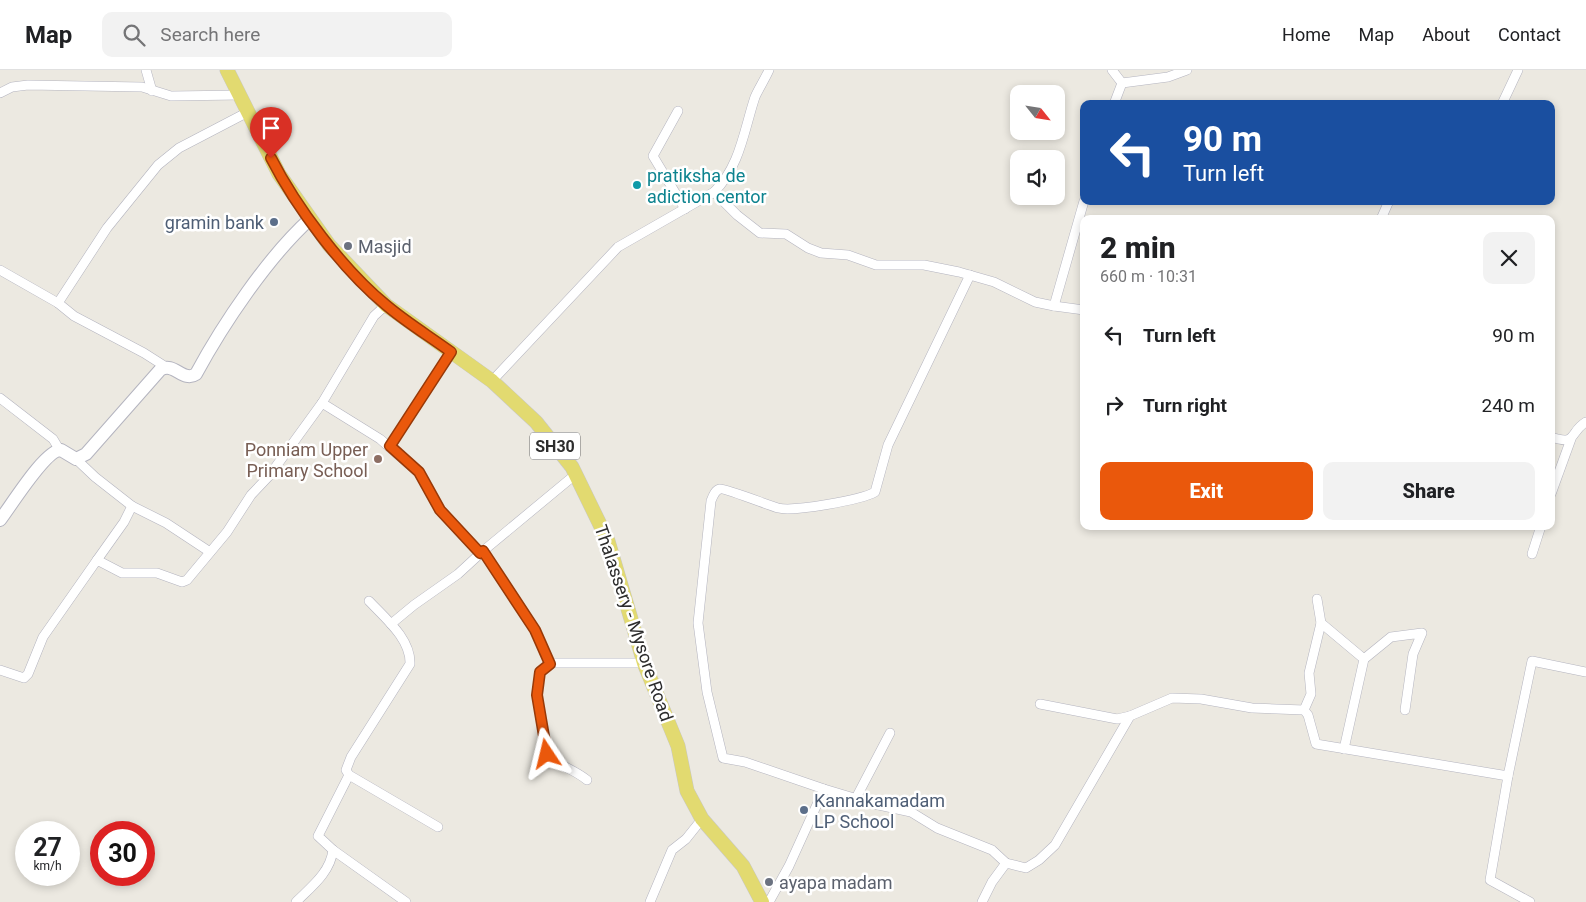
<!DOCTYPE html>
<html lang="en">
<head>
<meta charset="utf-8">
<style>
	:root { --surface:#fff; --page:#f2f2f2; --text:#202124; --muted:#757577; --line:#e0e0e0; --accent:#ea580c }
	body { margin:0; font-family:Roboto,sans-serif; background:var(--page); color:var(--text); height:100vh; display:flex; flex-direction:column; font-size:19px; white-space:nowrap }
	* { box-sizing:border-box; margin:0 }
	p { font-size:16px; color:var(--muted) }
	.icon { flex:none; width:28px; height:28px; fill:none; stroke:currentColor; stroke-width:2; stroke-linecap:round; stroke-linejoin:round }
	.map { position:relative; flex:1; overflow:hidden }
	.panel { position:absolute; left:1080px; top:145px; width:475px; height:315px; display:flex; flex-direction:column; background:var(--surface); border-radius:10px; box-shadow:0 2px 8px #0003 }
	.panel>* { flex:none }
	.banner { position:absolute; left:1080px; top:30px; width:475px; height:105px; border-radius:10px; box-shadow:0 2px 8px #0003; background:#1a4fa0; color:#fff; overflow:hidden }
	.needle { width:32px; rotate:120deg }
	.controls { position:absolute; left:1010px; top:15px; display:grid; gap:10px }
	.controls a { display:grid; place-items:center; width:55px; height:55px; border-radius:10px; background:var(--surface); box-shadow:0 2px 8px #0003; font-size:25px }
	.speed { position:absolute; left:15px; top:751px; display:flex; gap:10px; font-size:25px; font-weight:700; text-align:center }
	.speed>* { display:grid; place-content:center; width:65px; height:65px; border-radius:50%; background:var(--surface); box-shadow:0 2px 8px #0003; line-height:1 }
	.speed small { font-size:12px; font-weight:400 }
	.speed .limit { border:8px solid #d22; background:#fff; color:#111 }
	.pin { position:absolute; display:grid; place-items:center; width:42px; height:42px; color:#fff; margin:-51px -21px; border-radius:50% 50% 50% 0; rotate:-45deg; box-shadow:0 0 5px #0007 }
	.pin .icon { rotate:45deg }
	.me { position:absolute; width:55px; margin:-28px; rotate:350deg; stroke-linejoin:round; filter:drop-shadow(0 0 4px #0008) }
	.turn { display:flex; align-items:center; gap:18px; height:105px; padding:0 20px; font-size:22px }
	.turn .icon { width:65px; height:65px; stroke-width:2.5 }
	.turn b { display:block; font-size:35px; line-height:42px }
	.round { display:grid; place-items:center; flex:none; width:52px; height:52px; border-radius:10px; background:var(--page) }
	.head { display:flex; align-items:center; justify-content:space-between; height:85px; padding:0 20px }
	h1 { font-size:30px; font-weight:800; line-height:38px }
	.button { display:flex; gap:10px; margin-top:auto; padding:10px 20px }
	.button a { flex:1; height:58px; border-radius:10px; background:var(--accent); color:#fff; font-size:20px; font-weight:800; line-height:58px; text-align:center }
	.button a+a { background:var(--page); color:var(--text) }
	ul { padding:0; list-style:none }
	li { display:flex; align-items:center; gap:15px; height:70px; padding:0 20px }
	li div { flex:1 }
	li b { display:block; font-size:19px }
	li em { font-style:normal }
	header { display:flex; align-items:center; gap:30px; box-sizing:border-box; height:70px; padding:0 25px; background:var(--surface); border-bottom:1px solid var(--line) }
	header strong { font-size:24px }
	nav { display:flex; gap:28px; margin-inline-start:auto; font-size:18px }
	.search { width:350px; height:45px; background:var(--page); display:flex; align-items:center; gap:12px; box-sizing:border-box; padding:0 18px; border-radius:10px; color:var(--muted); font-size:19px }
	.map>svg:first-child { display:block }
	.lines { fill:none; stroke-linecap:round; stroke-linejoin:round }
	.street-casing { stroke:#b4b4bf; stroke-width:10 }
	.secondary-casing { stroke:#b4b4bf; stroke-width:14 }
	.primary-casing { stroke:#c8c8c8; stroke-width:15 }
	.street { stroke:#fff; stroke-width:9 }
	.secondary { stroke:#fff; stroke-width:12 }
	.primary { stroke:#e2da70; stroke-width:14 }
	.route-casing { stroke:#983908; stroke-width:12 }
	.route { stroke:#ea580c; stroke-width:9 }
	.culture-dot { fill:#0f9aa8; stroke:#fff; stroke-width:2 }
	.service-dot { fill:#5c6f8a; stroke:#fff; stroke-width:2 }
	.worship-dot { fill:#6b7280; stroke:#fff; stroke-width:2 }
	.education-dot { fill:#8d6e63; stroke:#fff; stroke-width:2 }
	.labels { text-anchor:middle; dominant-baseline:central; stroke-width:5; stroke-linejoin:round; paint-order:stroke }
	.shield { fill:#fff; stroke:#6c6c6c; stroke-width:1 }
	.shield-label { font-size:16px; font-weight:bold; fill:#2d2d2d }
	.culture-label { font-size:18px; fill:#0d838f; stroke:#fff; text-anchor:start }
	.service-label { font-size:18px; fill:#4e5e75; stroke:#fff; text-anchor:end }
	.worship-label { font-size:18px; fill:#5b616d; stroke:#fff; text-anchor:start }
	.education-label { font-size:18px; fill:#785e54; stroke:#fff; text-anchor:end }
	.street-label { font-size:18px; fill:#2d2d2d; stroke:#fff }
</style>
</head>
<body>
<header>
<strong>Map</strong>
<div class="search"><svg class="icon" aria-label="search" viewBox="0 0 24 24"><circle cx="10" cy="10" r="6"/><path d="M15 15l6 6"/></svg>Search here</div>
<nav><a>Home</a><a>Map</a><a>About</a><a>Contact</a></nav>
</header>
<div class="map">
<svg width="1586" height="832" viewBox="0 0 1586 832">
	<rect width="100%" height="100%" fill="#ece9e1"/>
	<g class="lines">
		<g class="street-casing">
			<g id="street">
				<polyline points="146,0 152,21"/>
				<polyline points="1112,0 1122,13"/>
				<polyline points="0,23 12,17 28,15 142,17 171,26 240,25"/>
				<polyline points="1114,34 1122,13 1168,7 1187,0"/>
				<polyline points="1502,34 1518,0"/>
				<polyline points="678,41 653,86 685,139"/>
				<polyline points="714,122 737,145 760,163 786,164 808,178 821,183 848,185 876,195 924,195 959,202 994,212 1035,232 1054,236 1084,131"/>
				<polyline points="1381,149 1389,131"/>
				<polyline points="0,200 58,233 74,246 144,283 166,297"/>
				<path d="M970,205L888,375L875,422C861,430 793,442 778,438C768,435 724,418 720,419C715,420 713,426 711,431L698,553L707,622L723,688L745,692L824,719L874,734L911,742L937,758L992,780L1006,793"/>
				<polyline points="58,233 107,158 158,95 179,78 248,42"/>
				<polyline points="1054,236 1084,240"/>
				<path d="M492,311L618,177L714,122C740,97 744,60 755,27C759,18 765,9 769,0"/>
				<polyline points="0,328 53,369 59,379"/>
				<polyline points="322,333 380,369 419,403 440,440 480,483"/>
				<path d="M1551,367C1578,376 1569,362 1586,352"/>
				<polyline points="390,376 451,282"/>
				<polyline points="76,389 95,407 132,436 166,453 210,482"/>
				<polyline points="1551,424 1571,369"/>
				<polyline points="483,481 535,560 550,593 644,593"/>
				<polyline points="1532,484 1541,456"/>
				<polyline points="97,490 124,452 132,436"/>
				<polyline points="1317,529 1321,553"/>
				<polyline points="391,554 414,535 458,504 483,481 576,404"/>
				<path d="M550,593L540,602L537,625L547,684C558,696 574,699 587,710"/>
				<polyline points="0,600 24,608 28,604 43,567 97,490 122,503 157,503 182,512 187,510 227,462 251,425 269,406 322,333 374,246 386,235"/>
				<polyline points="1040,634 1117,649 1130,646"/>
				<polyline points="1304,640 1311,624 1309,603 1321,553 1364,589"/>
				<polyline points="1344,679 1364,589 1391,567 1422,563 1413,584 1405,640"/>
				<polyline points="349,705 438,757"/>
				<polyline points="1508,706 1490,810 1530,832"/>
				<polyline points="856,728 890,663"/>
				<polyline points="333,780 406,832"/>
				<path d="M296,832C311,817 330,803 333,780L318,766L349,705L346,700L351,687L410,594C411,569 385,548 369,531"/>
				<polyline points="650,832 672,780 686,769 702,749"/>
				<polyline points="769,832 789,796 824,719"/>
				<polyline points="982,832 992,812 1006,793 1026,798 1039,790 1055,775 1130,646 1172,628 1201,629 1252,638 1304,640 1308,645 1316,674 1508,706 1532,591 1586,602"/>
			</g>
		</g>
		<g class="secondary-casing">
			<path id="secondary" d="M0,450C11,436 45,380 61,380L76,389L86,384L160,300C174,291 183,313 196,304C223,254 268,187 310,149"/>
		</g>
		<g class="primary-casing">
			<polyline id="primary" points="227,0 279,104 329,175 386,235 492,311 536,352 572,397 608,471 644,593 678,676 687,721 702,749 743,796 762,832"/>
		</g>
		<use href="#street" class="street"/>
		<use href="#secondary" class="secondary"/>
		<use href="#primary" class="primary"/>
	</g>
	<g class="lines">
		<g class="route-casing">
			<path id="route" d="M271,88C296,137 343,200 386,235C406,252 429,266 451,282L390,376L419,402L440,440L480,483L483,481L535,560L550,594L540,602L537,625L547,684"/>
		</g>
		<use href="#route" class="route"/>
	</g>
	<circle class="culture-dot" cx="637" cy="115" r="5"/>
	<g class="service-dot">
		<circle cx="274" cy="152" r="5"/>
		<circle cx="804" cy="740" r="5"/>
	</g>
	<g class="worship-dot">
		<circle cx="348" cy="176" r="5"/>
		<circle cx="769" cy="812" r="5"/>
	</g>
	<circle class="education-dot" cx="378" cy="389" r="5"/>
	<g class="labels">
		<rect class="shield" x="530" y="362.5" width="50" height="27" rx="4"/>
		<g class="shield-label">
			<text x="555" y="376">SH30</text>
		</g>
		<g class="culture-label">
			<text x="647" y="105">pratiksha de<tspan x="647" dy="21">adiction centor</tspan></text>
		</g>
		<g class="service-label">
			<text x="264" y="152">gramin bank</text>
			<text x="814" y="730" text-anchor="start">Kannakamadam<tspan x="814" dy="21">LP School</tspan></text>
		</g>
		<g class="worship-label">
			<text x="358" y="176">Masjid</text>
			<text x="779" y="812">ayapa madam</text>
		</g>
		<g class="education-label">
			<text x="368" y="379">Ponniam Upper<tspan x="368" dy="21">Primary School</tspan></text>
		</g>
		<g class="street-label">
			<text transform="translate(634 553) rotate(71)">Thalassery - Mysore Road</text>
		</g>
	</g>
</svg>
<div class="controls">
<a><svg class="needle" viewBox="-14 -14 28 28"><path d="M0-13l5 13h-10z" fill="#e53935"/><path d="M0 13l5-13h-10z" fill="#757577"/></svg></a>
<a><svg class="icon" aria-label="sound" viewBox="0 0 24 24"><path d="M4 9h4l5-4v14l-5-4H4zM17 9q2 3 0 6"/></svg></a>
</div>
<div class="speed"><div>27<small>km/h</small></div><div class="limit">30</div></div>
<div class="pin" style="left:271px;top:88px;background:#d93025"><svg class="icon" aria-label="arrive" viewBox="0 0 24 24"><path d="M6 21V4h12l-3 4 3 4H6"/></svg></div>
<svg class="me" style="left:547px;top:684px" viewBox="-20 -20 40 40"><path d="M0-17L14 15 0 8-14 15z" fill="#ea580c" stroke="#fff" stroke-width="4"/></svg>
<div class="banner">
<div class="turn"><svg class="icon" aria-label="left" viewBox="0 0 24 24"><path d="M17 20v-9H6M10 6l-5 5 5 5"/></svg><div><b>90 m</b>Turn left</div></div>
</div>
<section class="panel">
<div class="head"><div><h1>2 min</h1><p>660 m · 10:31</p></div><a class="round"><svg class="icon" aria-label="close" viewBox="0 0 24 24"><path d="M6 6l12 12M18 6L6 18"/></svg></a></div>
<ul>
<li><svg class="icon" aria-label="left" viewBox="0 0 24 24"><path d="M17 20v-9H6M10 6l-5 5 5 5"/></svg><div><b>Turn left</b></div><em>90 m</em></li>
<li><svg class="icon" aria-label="right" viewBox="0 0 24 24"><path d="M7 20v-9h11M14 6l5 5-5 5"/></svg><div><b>Turn right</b></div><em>240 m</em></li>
</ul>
<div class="button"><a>Exit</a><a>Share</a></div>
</section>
</div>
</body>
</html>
